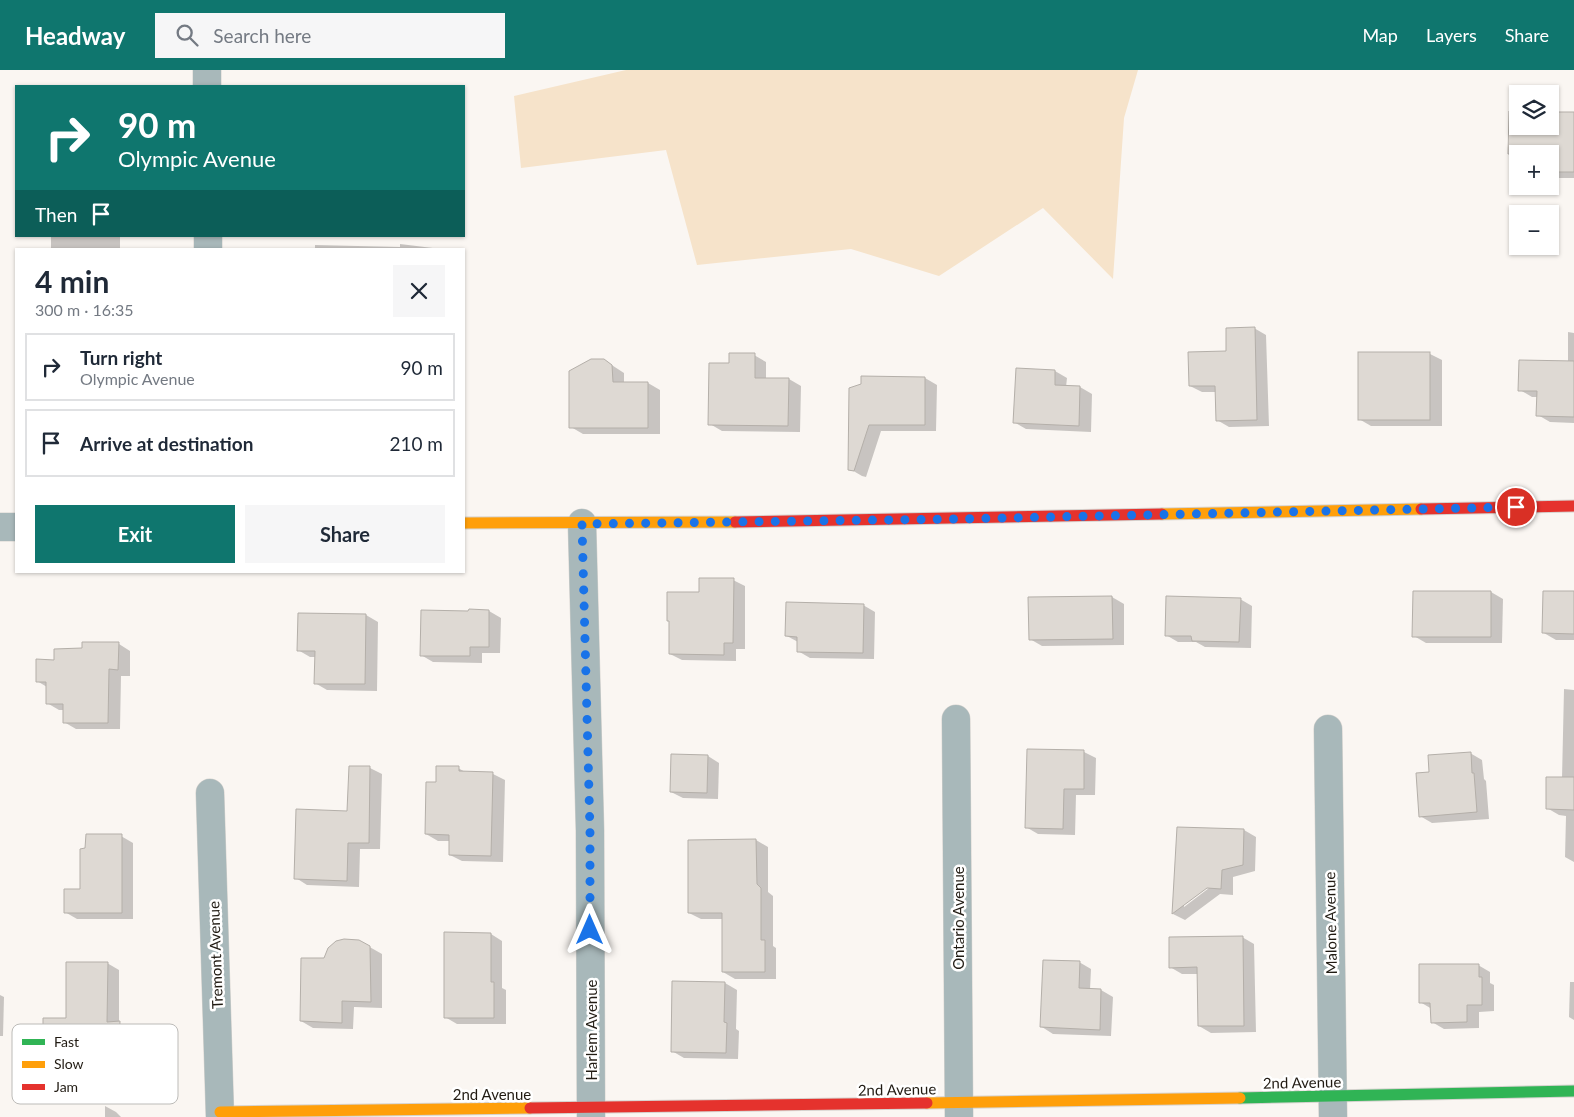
<!DOCTYPE html>
<html lang="en">
<head>
<meta charset="utf-8">
<style>
	:root { --surface:#fff; --page:#f6f6f7; --text:#1f2937; --muted:#747a83; --line:#e0e1e3; --accent:#0f766e }
	body { margin:0; font-family:Lato,sans-serif; background:var(--page); color:var(--text); height:100vh; display:flex; flex-direction:column; font-size:19px; white-space:nowrap }
	* { box-sizing:border-box; margin:0 }
	p { font-size:16px; color:var(--muted) }
	.icon { flex:none; width:28px; height:28px; fill:none; stroke:currentColor; stroke-width:2; stroke-linecap:round; stroke-linejoin:round }
	.map { position:relative; flex:1; overflow:hidden }
	.drawer { position:absolute; left:15px; top:178px; width:450px; height:325px; display:flex; flex-direction:column; background:var(--surface); border-radius:0px; box-shadow:0 1px 4px #0004 }
	.drawer>* { flex:none }
	.banner { position:absolute; left:15px; top:15px; width:450px; height:152px; border-radius:0px; box-shadow:0 1px 4px #0004; background:#0f766e; color:#fff; overflow:hidden }
	.controls { position:absolute; left:1509px; top:15px; display:grid; gap:10px }
	.controls a { display:grid; place-items:center; width:50px; height:50px; border-radius:0px; background:var(--surface); box-shadow:0 1px 4px #0004; font-size:25px }
	.pin { position:absolute; display:grid; place-items:center; width:42px; height:42px; color:#fff; margin:-21px; border:2px solid #fff; border-radius:50%; box-shadow:0 1px 5px #0007 }
	.me { position:absolute; width:55px; margin:-28px; rotate:0deg; stroke-linejoin:round; filter:drop-shadow(0 0 4px #0008) }
	.turn { display:flex; align-items:center; gap:18px; height:105px; padding:0 20px; font-size:22px }
	.turn .icon { width:65px; height:65px; stroke-width:2.5 }
	.turn b { display:block; font-size:35px; line-height:42px }
	.then { display:flex; align-items:center; height:48px; padding:0 20px; background:#0003; gap:10px; font-size:19px }
	.round { display:grid; place-items:center; flex:none; width:52px; height:52px; border-radius:0px; background:var(--page) }
	.headline { display:flex; align-items:center; justify-content:space-between; height:85px; padding:0 20px }
	h1 { font-size:30px; font-weight:700; line-height:38px }
	.action { display:flex; gap:10px; margin-top:auto; padding:10px 20px }
	.action a { flex:1; height:58px; border-radius:0px; background:var(--accent); color:#fff; font-size:20px; font-weight:700; line-height:58px; text-align:center }
	.action a+a { background:var(--page); color:var(--text) }
	ul { padding:0; list-style:none }
	li { display:flex; align-items:center; gap:15px; height:68px; margin:0 10px 8px; padding:0 10px; border:2px solid var(--line); border-radius:0px }
	li div { flex:1 }
	li b { display:block; font-size:19px }
	li em { font-style:normal }
	header { display:flex; align-items:center; gap:30px; box-sizing:border-box; height:70px; padding:0 25px; background:var(--accent); color:#fff }
	header strong { font-size:24px }
	nav { display:flex; gap:28px; margin-inline-start:auto; font-size:18px }
	.search { width:350px; height:45px; background:var(--page); display:flex; align-items:center; gap:12px; box-sizing:border-box; padding:0 18px; border-radius:0px; color:var(--muted); font-size:19px }
	.map>svg:first-child { display:block }
	.green { fill:#f6e3ca }
	.shadow { fill:#0003; fill-rule:evenodd }
	.building { fill:#ded9d3; stroke:#b4afa9 }
	.lines { fill:none; stroke-linecap:round; stroke-linejoin:round }
	.street-casing { stroke:#d6d3cf; stroke-width:29 }
	.fast-casing { stroke:#d6d3cf; stroke-width:13 }
	.slow-casing { stroke:#d6d3cf; stroke-width:13 }
	.jam-casing { stroke:#d6d3cf; stroke-width:13 }
	.street { stroke:#a8b8ba; stroke-width:28 }
	.fast { stroke:#30b455; stroke-width:11 }
	.slow { stroke:#ff9f0a; stroke-width:11 }
	.jam { stroke:#e5322d; stroke-width:11 }
	.route { stroke:#1a73e8; stroke-width:9; stroke-dasharray:0 16.2 }
	.labels { text-anchor:middle; dominant-baseline:central; stroke-width:5; stroke-linejoin:round; paint-order:stroke }
	.street-label { font-size:15px; fill:#211b13; stroke:#fff }
	.key { fill:#fff; stroke:#bcbbb8; stroke-width:1 }
	.key-label { font-size:14px; fill:#211b13 }
</style>
</head>
<body>
<header>
<strong>Headway</strong>
<div class="search"><svg class="icon" aria-label="search" viewBox="0 0 24 24"><circle cx="10" cy="10" r="6"/><path d="M15 15l6 6"/></svg>Search here</div>
<nav><a>Map</a><a>Layers</a><a>Share</a></nav>
</header>
<div class="map">
<svg width="1574" height="1047" viewBox="0 0 1574 1047">
	<rect width="100%" height="100%" fill="#faf6f2"/>
	<polygon class="green" points="626,0 1138,0 1124,48 1113,209 1043,138 939,206 851,179 697,195 666,80 521,98 514,26"/>
	<g class="shadow">
		<polygon points="1550,43 1574,44 1574,108 1550,108 1550,84 1518,84 1518,88 1510,84 1518,56 1550,56"/>
		<rect x="51" y="166" width="69" height="13"/>
		<polygon points="400,174 441,179 315,179 315,175 400,177"/>
		<polygon points="1254,258 1266,265 1269,356 1229,357 1217,350 1216,322 1202,322 1190,316"/>
		<polygon points="1568,262 1574,263 1574,353 1550,352 1538,345 1538,327 1532,327 1520,320 1568,292"/>
		<polygon points="1430,284 1442,290 1442,356 1371,356 1359,349"/>
		<polygon points="754,285 766,292 766,309 789,309 801,316 800,362 722,361 710,354 730,294"/>
		<polygon points="604,290 624,303 624,313 648,313 660,320 660,364 583,364 571,357"/>
		<polygon points="1055,301 1067,308 1066,317 1080,317 1092,324 1091,362 1026,359 1014,352"/>
		<polygon points="925,308 937,315 936,361 881,361 866,407 862,406 850,399 851,319"/>
		<polygon points="733,510 745,516 745,579 736,579 736,591 682,590 670,584 671,551 700,524"/>
		<polygon points="1491,522 1503,529 1502,573 1426,573 1414,566"/>
		<polygon points="1574,522 1574,570 1556,570 1544,563"/>
		<polygon points="1112,527 1124,534 1124,575 1042,576 1030,569"/>
		<polygon points="1240,529 1252,536 1251,578 1205,577 1196,572 1178,572 1166,565"/>
		<polygon points="863,535 875,542 874,589 810,588 798,581 798,572 787,566"/>
		<polygon points="489,541 501,548 500,583 482,583 482,593 433,592 421,585 469,542"/>
		<polygon points="299,544 366,545 378,552 377,621 327,620 315,613 316,587 310,587 298,580"/>
		<polygon points="119,574 130,581 130,606 121,606 120,659 76,659 64,652 64,640 59,640 47,633 47,617 37,611 55,591 83,580"/>
		<polygon points="1564,619 1574,620 1574,792 1565,787 1566,746 1559,745 1547,738 1562,708"/>
		<polygon points="1028,681 1084,682 1096,688 1095,725 1076,725 1075,765 1038,764 1026,757"/>
		<polygon points="1470,683 1482,690 1484,709 1486,711 1489,749 1432,753 1420,746 1431,703"/>
		<polygon points="708,686 719,693 718,729 683,728 671,722"/>
		<polygon points="350,697 370,698 382,704 380,779 360,779 359,817 307,815 296,808 348,742"/>
		<polygon points="458,698 467,703 493,704 505,710 503,792 462,791 450,785 450,771 438,771 426,764"/>
		<path d="M1178,758L1244,760L1256,767L1255,801L1233,807V825L1220,824L1185,850L1173,844ZM1211,813L1213,815L1184,837V833Z"/>
		<polygon points="121,766 133,773 133,849 77,849 65,842"/>
		<polygon points="756,770 768,777 768,822 773,826 773,876 776,878 776,909 735,909 723,902 723,849 701,849 689,843 689,771"/>
		<polygon points="491,864 502,871 502,918 506,920 506,954 457,954 445,947"/>
		<polygon points="1242,867 1254,874 1256,962 1211,963 1199,956 1198,904 1182,904 1170,897"/>
		<polygon points="359,871 382,884 382,938 354,937 353,959 313,958 301,951 325,889"/>
		<polygon points="1079,892 1091,899 1090,920 1101,920 1113,927 1111,966 1053,964 1042,957"/>
		<polygon points="107,893 119,900 119,953 131,960 131,985 104,984 104,995 56,995 44,988 67,949"/>
		<polygon points="1478,895 1490,902 1490,913 1494,915 1494,941 1479,942 1479,958 1444,959 1432,952 1432,939 1420,932"/>
		<polygon points="1570,912 1574,912 1574,950 1569,947"/>
		<polygon points="725,913 737,920 736,959 739,961 738,989 684,988 672,981"/>
		<polygon points="0,925 4,927 3,966 0,966"/>
		<polygon points="105,1036 116,1042 121,1047 105,1047"/>
	</g>
	<g class="building">
		<polygon points="1509,41 1518,41 1518,56 1550,56 1550,42 1574,42 1574,102 1550,102 1550,84 1508,84"/>
		<polygon points="1255,257 1257,350 1216,351 1215,316 1189,316 1188,282 1226,281 1226,258"/>
		<rect x="1358" y="282" width="72" height="68"/>
		<polygon points="729,283 755,283 755,308 789,308 788,356 708,355 709,293 729,293"/>
		<polygon points="591,289 604,289 612,295 613,312 648,312 648,358 569,358 569,301"/>
		<polygon points="1519,290 1574,291 1574,347 1536,346 1537,321 1518,321"/>
		<polygon points="1016,298 1055,300 1055,315 1080,316 1079,356 1013,353"/>
		<polygon points="861,306 925,307 925,355 869,355 854,401 848,400 849,318 861,314"/>
		<polygon points="699,508 734,508 733,573 724,573 724,585 669,584 669,551 667,551 667,522 699,522"/>
		<polygon points="1413,521 1491,521 1491,567 1412,567"/>
		<polygon points="1543,521 1574,521 1574,564 1542,563"/>
		<polygon points="1112,526 1113,569 1029,570 1028,527"/>
		<polygon points="1166,526 1241,528 1239,572 1192,571 1191,566 1165,566"/>
		<polygon points="786,532 864,534 863,583 797,582 797,567 785,566"/>
		<polygon points="469,539 489,540 489,577 470,577 470,586 420,586 421,540 468,541"/>
		<polygon points="298,543 366,544 365,614 314,614 315,581 297,581"/>
		<polygon points="82,572 119,572 118,600 109,599 108,653 63,653 63,634 46,634 46,612 36,612 36,589 54,590 54,579 82,578"/>
		<polygon points="1027,679 1084,680 1084,719 1064,719 1063,759 1025,758"/>
		<polygon points="1471,682 1472,703 1474,703 1477,742 1419,747 1416,703 1429,702 1428,685"/>
		<polygon points="671,684 708,685 707,723 670,722"/>
		<polygon points="349,696 370,696 369,773 348,773 347,811 294,809 296,739 347,741"/>
		<polygon points="436,696 459,696 459,701 493,702 491,786 449,785 449,765 425,764 426,712 436,712"/>
		<polygon points="1546,707 1574,707 1574,740 1546,739"/>
		<polygon points="1177,757 1244,759 1243,795 1222,800 1221,819 1207,818 1172,844"/>
		<polygon points="86,764 122,764 122,843 64,843 64,819 80,819 80,779 85,778"/>
		<polygon points="756,769 757,814 761,818 761,870 765,870 765,902 722,902 722,843 688,843 688,770"/>
		<polygon points="444,862 491,863 491,912 494,912 494,948 444,948"/>
		<polygon points="1243,866 1244,956 1198,956 1197,897 1169,898 1169,867"/>
		<polygon points="344,869 359,870 370,876 371,932 342,931 342,953 300,951 301,888 324,888 328,878 336,871"/>
		<polygon points="1043,890 1080,891 1079,918 1101,919 1100,960 1040,957"/>
		<polygon points="66,892 108,892 107,952 120,951 119,979 93,978 92,989 43,989 43,948 66,948"/>
		<polygon points="1419,894 1479,894 1479,907 1482,907 1482,935 1467,935 1467,952 1431,953 1430,933 1419,933"/>
		<polygon points="672,911 725,912 724,952 727,953 726,983 671,982"/>
	</g>
	<g class="lines">
		<g class="street-casing">
			<g id="street">
				<polyline points="207,0 207,16"/>
				<polyline points="208,166 208,179"/>
				<polyline points="582,453 590,761 591,1047"/>
				<polyline points="0,457 16,457"/>
				<polyline points="956,649 959,1047"/>
				<polyline points="1328,659 1333,1047"/>
				<polyline points="210,723 220,1047"/>
			</g>
		</g>
		<g class="fast-casing">
			<polyline id="fast" points="1240,1028 1574,1021"/>
		</g>
		<g class="slow-casing">
			<g id="slow">
				<polyline points="1162,444 1421,439"/>
				<polyline points="464,453 735,452"/>
				<polyline points="927,1033 1240,1028"/>
				<polyline points="220,1042 530,1038"/>
			</g>
		</g>
		<g class="jam-casing">
			<g id="jam">
				<polyline points="1421,439 1574,436"/>
				<polyline points="735,452 1162,444"/>
				<polyline points="530,1038 927,1033"/>
			</g>
		</g>
		<use href="#street" class="street"/>
		<use href="#fast" class="fast"/>
		<use href="#slow" class="slow"/>
		<use href="#jam" class="jam"/>
	</g>
	<g class="lines">
		<polyline class="route" points="590,860 590,761 582,454 956,449 1516,437"/>
	</g>
	<g class="labels">
		<g class="street-label">
			<text transform="translate(958 848) rotate(-90)">Ontario Avenue</text>
			<text transform="translate(1330 853) rotate(-91)">Malone Avenue</text>
			<text transform="translate(215 885) rotate(-92)">Tremont Avenue</text>
			<text transform="translate(591 960) rotate(-90)">Harlem Avenue</text>
			<text transform="translate(1302 1012) rotate(-1)">2nd Avenue</text>
			<text transform="translate(897 1019) rotate(-1)">2nd Avenue</text>
			<text x="492" y="1024">2nd Avenue</text>
		</g>
	</g>
	<rect x="12" y="954" width="166" height="80" rx="8" class="key"/>
	<rect x="22" y="969" width="23" height="6" fill="#30b455"/>
	<rect x="22" y="991" width="23" height="7" fill="#ff9f0a"/>
	<rect x="22" y="1014" width="23" height="6" fill="#e5322d"/>
	<g class="key-label">
		<text x="54" y="977">Fast</text>
		<text x="54" y="999">Slow</text>
		<text x="54" y="1022">Jam</text>
	</g>
</svg>
<div class="controls">
<a><svg class="icon" aria-label="layers" viewBox="0 0 24 24"><path d="M12 4l9 5-9 5-9-5zM3 14l9 5 9-5"/></svg></a>
<a>+</a>
<a>−</a>
</div>
<div class="pin" style="left:1516px;top:437px;background:#d93025"><svg class="icon" aria-label="arrive" viewBox="0 0 24 24"><path d="M6 21V4h12l-3 4 3 4H6"/></svg></div>
<svg class="me" style="left:590px;top:860px" viewBox="-20 -20 40 40"><path d="M0-17L14 15 0 8-14 15z" fill="#1a73e8" stroke="#fff" stroke-width="4"/></svg>
<div class="banner">
<div class="turn"><svg class="icon" aria-label="right" viewBox="0 0 24 24"><path d="M7 20v-9h11M14 6l5 5-5 5"/></svg><div><b>90 m</b>Olympic Avenue</div></div>
<div class="then">Then<svg class="icon" aria-label="arrive" viewBox="0 0 24 24"><path d="M6 21V4h12l-3 4 3 4H6"/></svg></div>
</div>
<section class="drawer">
<div class="headline"><div><h1>4 min</h1><p>300 m · 16:35</p></div><a class="round"><svg class="icon" aria-label="close" viewBox="0 0 24 24"><path d="M6 6l12 12M18 6L6 18"/></svg></a></div>
<ul>
<li><svg class="icon" aria-label="right" viewBox="0 0 24 24"><path d="M7 20v-9h11M14 6l5 5-5 5"/></svg><div><b>Turn right</b><p>Olympic Avenue</p></div><em>90 m</em></li>
<li><svg class="icon" aria-label="arrive" viewBox="0 0 24 24"><path d="M6 21V4h12l-3 4 3 4H6"/></svg><div><b>Arrive at destination</b></div><em>210 m</em></li>
</ul>
<div class="action"><a>Exit</a><a>Share</a></div>
</section>
</div>
</body>
</html>
